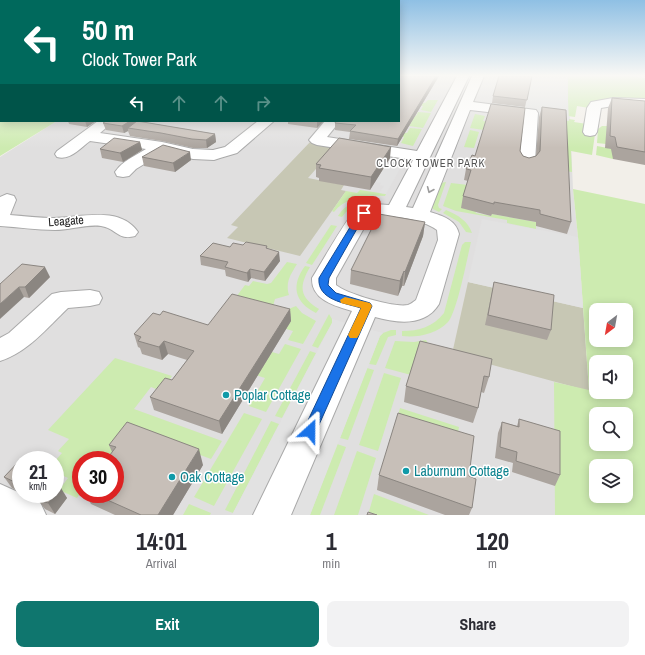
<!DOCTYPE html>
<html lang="en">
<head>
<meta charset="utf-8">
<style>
	:root { --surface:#fff; --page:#f2f2f3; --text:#2b2b33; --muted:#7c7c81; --accent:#0f766e }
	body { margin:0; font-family:"Archivo Narrow",sans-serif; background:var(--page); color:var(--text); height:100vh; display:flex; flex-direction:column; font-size:15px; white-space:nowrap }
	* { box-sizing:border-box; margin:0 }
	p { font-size:13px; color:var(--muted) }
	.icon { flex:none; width:22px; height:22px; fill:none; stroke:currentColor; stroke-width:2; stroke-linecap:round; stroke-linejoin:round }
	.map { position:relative; height:515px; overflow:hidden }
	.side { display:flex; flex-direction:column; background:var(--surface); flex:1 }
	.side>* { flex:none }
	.top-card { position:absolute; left:0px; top:0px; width:400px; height:122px; box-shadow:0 2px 10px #0003; background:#00695c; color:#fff; overflow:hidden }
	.needle { width:26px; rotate:211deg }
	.tools { position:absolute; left:589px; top:303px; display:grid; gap:8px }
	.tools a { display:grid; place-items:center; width:44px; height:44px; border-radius:8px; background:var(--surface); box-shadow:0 2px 10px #0003; font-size:20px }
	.speed { position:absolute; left:12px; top:451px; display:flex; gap:8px; font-size:20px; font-weight:700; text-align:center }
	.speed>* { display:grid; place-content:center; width:52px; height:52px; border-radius:50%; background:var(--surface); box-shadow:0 2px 10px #0003; line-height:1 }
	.speed small { font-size:10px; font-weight:400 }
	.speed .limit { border:6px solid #d22; background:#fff; color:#111 }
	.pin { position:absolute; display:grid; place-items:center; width:34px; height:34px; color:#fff; margin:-17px; border-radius:8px; box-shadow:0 2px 6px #0006 }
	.me { position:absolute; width:44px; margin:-22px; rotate:24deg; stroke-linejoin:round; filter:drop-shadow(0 0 3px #0008) }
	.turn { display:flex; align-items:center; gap:14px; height:84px; padding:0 16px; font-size:18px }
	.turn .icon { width:52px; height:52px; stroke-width:2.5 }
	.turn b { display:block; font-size:28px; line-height:34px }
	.lanes { display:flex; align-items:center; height:38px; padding:0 16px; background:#0003; justify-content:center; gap:20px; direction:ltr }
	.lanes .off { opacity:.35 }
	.eta { display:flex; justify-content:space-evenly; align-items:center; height:68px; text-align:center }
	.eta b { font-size:24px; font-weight:700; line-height:28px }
	.primary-button { display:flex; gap:8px; margin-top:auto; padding:8px 16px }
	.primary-button a { flex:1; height:46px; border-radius:8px; background:var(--accent); color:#fff; font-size:16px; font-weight:700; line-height:46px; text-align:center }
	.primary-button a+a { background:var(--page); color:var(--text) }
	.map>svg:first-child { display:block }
	.residential { fill:#e0dfdf; fill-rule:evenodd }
	.construction { fill:#c7c7b4 }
	.grass { fill:#cdebb0; fill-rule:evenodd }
	.parking { fill:#e2e2e2 }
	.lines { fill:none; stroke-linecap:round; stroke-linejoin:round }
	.minor-casing { stroke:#a9a9a9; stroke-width:2 }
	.minor { fill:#fff; fill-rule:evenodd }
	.wall { fill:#aba49e }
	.shaded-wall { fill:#8b8681 }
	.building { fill:#c7bfb8; stroke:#8b8681 }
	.oneway { stroke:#9c9c9c }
	.route { fill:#1a73e8; stroke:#114b97 }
	.slow { fill:#f59e0b }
	.culture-dot { fill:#0f9aa8; stroke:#fff; stroke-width:1.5 }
	.labels { text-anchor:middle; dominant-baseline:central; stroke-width:3; stroke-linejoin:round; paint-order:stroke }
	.far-neighbourhood-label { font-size:11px; letter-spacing:1px; fill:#555; stroke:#fff }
	.street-label { font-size:12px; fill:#222; stroke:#fff }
	.near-culture-label { font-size:14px; fill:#0d838f; stroke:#fff; text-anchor:start }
</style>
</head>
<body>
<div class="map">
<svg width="645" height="515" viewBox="0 0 645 515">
	<rect width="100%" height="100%" fill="#f2efe9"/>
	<path class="residential" d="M399,76H568L573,189L578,237L598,515H0V157L57,121H399ZM21,460H55V494H21ZM81,460H115V494H81Z"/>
	<g class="construction">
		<polygon points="311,141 337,145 308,178 344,185 341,190 346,191 300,256 227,238 238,227 231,225"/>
		<polygon points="468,282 583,308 589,391 452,354"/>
	</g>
	<g class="grass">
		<polygon points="0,76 1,121 57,121 0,156"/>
		<polygon points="568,76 629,76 645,78 645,101 589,108 577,106 575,117 568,116"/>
		<polygon points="399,99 425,103 428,100 438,100 431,112 421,110 423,106 399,103"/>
		<polygon points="418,112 431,113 423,128 409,126 412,121 399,119 399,114 416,116"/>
		<polygon points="475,114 485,116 483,121 508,125 484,130 470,128"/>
		<polygon points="569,119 575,120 574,122 587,124 595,134 592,155 571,151 572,172 564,171 563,120 569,120"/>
		<polygon points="602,126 609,126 606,144 597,143 598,129"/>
		<polygon points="371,128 407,133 410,128 422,129 413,146 401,143 404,137 368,132"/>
		<polygon points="470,130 479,132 474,148 464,147"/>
		<polygon points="597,146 613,149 613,159 596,155"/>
		<polygon points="446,182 438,205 439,208 442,209 439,212 433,209 431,206 440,183"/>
		<polygon points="451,183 468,185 476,213 491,216 492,214 536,222 536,229 507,223 507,220 456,211 443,206"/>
		<path d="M573,189L645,204V515H555L554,382L589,390L578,237ZM596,310H626V340H596ZM596,362H626V392H596ZM596,414H626V444H596ZM596,466H626V496H596Z"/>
		<path d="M360,190L386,194L385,196C368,194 345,197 334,212L332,211L346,191L357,193Z"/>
		<path d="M369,199H380V201C365,201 351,204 342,217L338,216C345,204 356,201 369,199Z"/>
		<path d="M446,210C458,215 468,221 472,233L466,232L459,222L443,213Z"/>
		<polygon points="331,225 337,226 312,265 306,263"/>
		<path d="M465,242H471C467,259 457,312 448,322C437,334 417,338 402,336V331C419,331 433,327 444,313L462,245Z"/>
		<path d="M287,262L297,264C291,274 285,282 289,295L275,299L273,306L286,310L296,306L302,313L316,321L303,344L288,340L293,331L286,329L290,321L236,297L245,285L249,286L253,281L267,284L271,283Z"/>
		<path d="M305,266L310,267C299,286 299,297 319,309L316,313C294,302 291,285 305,266Z"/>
		<polygon points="329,314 332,319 332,323 318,348 312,346"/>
		<polygon points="391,330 396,330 396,335 388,337 376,365 369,364 380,336 383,333"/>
		<polygon points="426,340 431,349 411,375 385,368 395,341 414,342"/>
		<polygon points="285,344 301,349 266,412 249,406 265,378 208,360 266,361 272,352 279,354"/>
		<polygon points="310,351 316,353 282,418 275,416"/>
		<polygon points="115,358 172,376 161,391 151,387 134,409 222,441 211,459 138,432 106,460 81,460 81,492 77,498 59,490 68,478 55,472 55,461 62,453 58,451 69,439 48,430"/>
		<polygon points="367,368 374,370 348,440 340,438"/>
		<polygon points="384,373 401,378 378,451 359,445"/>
		<polygon points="400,408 459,427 457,438 397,419"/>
		<polygon points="244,413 262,419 214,506 194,497"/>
		<polygon points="271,421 279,424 233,513 225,510"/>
		<polygon points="337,444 346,447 320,515 310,515"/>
		<polygon points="357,451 376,458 358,515 334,515"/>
		<polygon points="374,494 429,515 368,515"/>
		<polygon points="189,504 211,513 210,515 183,515"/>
	</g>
	<g class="parking">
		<polygon points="530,76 567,80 569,121 521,114"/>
		<polygon points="377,156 407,156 386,194 379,193 384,186 380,185 381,183 355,178 367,162 388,165 391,160 389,160 390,158"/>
		<polygon points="482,219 578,237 583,308 468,282"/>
		<polygon points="332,319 383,333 380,336 310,515 232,515 332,323"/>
	</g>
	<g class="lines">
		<g class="minor-casing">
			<g id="minor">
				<path d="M457,76H469L406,207L413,208L472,76H484L473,102L536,110L538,113L535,162L533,165L527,167L521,165L519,162L524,116L470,110L430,212C443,216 456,220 459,234L439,304C425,327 397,323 375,317L291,515H253L352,311C335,306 311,300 312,278C320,266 349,213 358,208C368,203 378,204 389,205L413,160L317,145L312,143L309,140L325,121H340L327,137L417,151ZM374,216C395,216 420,218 437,230L438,240L416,300C413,302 411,304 408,305C394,308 347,294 336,285V278L368,221Z"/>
				<polygon points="613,98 645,99 645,107 613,106 601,108 597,132 595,135 590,136 585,135 583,132 587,108 591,102"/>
				<path d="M98,121H114L100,133L162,142L193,149L213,150L225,147L258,121H274L237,153L220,158L214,160L193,159L164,152L136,169L129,176L123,177L117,176L115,172C122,161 135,156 146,149L90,141C80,148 70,161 57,157L55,154L57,151Z"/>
				<path d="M7,194L14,196L16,200L10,215C25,216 39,218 54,218C80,218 119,205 138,232L135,236C118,241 116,228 101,226C86,224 71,230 55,230C37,230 18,227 0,226V197Z"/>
				<path d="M90,290L99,292L102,298L99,304L90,306L68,308C47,328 28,352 0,361V338L9,333L52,294L61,292Z"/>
				<polygon points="0,484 40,502 46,515 0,515"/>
			</g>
		</g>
		<use href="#minor" class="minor"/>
	</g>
	<g class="wall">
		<polygon points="439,76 397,146 349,139 350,132 335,130 335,123"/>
		<polygon points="532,76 525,107 492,103 493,96"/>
		<polygon points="612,98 645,101 645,165 613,159 611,149 605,148 608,108"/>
		<polygon points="542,107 571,222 567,234 536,226 536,222 492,214 491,216 461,208 463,196 468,181 464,180 466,169 475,156 520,151 523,156 529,158 536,156 539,117"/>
		<polygon points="68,121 96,121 87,127 69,124"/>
		<polygon points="145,121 143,122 215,134 216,142 207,148 193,148 162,141 130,136 128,131 124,133 106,130 103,123"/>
		<polygon points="288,121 324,121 317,128 288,124"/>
		<polygon points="140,142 142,150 123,162 102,158 100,149"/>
		<polygon points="142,157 191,160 175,172 144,166"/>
		<polygon points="390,158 370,190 319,181 319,178 316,177 316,164"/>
		<polygon points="425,222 423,236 404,286 402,286 398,296 350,284 351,270"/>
		<polygon points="243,245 267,246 267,248 280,261 265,281 251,278 248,282 226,276 225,270 201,265 200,256 230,247"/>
		<polygon points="50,277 29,298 24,297 0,284"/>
		<polygon points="494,282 551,330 547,340 485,325 492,292"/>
		<polygon points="290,309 291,321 222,434 154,410 150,397 172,380 187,360 168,354 162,360 142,354 140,348 138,347 134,334 160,315 208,325"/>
		<polygon points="420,341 489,377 484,393 481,392 478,408 473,423 404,402 406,386"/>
		<polygon points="519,419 560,475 555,486 512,472 513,463 495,458 498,433 502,422 517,426"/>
		<polygon points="109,445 203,465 173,515 115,515 91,504 85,494 115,494 112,452"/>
		<polygon points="21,460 21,492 12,488 4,477"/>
		<polygon points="55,470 62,481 58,486 67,498 55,514 45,509 38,500 26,494 55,494"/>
		<polygon points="379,475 469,476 472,508 469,515 445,515 377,490"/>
	</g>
	<g class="shaded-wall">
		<polygon points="436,76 439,76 397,146 398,139"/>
		<polygon points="85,121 96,121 87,127"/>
		<polygon points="130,121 145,121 132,129 128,128 128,131 124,133 122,126"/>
		<polygon points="317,121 324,121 317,128"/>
		<polygon points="215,134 216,142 207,148 206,140"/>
		<polygon points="140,142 142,150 123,162 120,153"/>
		<polygon points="391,147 390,158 370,190 371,177"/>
		<polygon points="190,152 191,160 175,172 173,163"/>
		<polygon points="425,222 423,236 404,286 405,272"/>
		<polygon points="279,252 280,261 265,281 264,272"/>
		<polygon points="45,267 50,277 29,298 25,287"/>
		<polygon points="250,269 251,278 248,282 247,273"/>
		<polygon points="404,271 402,286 398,296 400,281"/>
		<polygon points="19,287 24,297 0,319 0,304"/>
		<polygon points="290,309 291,321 222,434 219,421"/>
		<polygon points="164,341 168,354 162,360 159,347"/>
		<polygon points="199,449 203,465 173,515 158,515"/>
		<polygon points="55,470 62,481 55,489"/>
		<polygon points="61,488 67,498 55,514 48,503"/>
	</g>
	<g class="building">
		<polygon points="399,76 436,76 398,139 350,131 356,125 335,123 336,121 399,121"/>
		<polygon points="499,76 532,76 527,100 493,96"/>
		<polygon points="612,98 645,101 645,152 617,147 615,137 610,136"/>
		<polygon points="491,104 525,108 520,151 523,156 529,158 536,156 540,151 542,107 566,110 571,222 540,214 540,210 494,202 494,204 463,196 471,170 466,169 472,155 475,156"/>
		<polygon points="106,121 130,121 122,126 103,123"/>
		<polygon points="137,121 215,134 206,140 192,139 161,133 128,128"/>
		<polygon points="114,138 140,142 120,153 100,149"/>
		<polygon points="339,138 391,147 371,177 319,168 321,165 316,164"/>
		<polygon points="163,145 190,152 173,163 142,157"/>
		<polygon points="379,214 425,222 405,272 404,271 400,281 351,270"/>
		<polygon points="246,242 267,246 266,248 279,252 264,272 250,269 247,273 225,267 228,262 200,256 213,243 230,247 233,243 243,245"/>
		<polygon points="22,264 45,267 25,287 19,287 0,304 0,284"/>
		<polygon points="494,282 554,295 551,330 488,315"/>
		<polygon points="232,294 290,309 219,421 150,397 165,378 172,380 194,351 164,341 159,347 138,341 141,337 134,334 153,313 160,315 163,311 208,325"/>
		<polygon points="420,341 492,359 489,377 484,376 478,408 406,386"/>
		<polygon points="398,413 474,436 469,476 476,479 472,508 379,475"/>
		<polygon points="519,419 560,431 560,475 516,461 517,452 500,447 502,422 519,427"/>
		<polygon points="127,422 199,449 158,515 141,515 94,494 115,494 115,460 106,460 116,447 109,445"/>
		<polygon points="23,457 31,460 21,460 21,485 4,477"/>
		<polygon points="55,485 61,488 48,503 38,499 35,494 55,494"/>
		<polygon points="368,512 377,515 367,515"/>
	</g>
	<defs><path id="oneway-chevron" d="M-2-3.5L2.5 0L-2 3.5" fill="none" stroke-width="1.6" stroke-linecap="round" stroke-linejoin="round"/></defs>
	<use class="oneway" href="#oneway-chevron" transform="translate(430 190) rotate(113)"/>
	<linearGradient id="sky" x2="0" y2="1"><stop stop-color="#8fc0e4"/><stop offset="0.51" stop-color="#f9f8f5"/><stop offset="1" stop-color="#f9f8f5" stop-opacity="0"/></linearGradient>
	<rect width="645" height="148" fill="url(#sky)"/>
	<path class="route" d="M364,211L369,213L362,220L329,278L328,285L336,293L370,303L372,306L314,436L310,437L305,436L303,431L361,308C345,303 317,300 319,278L355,219L362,212Z"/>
	<polygon class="slow" points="345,297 370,303 372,306 359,335 357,338 350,338 348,335 361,308 341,303 340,300"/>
	<g class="culture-dot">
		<circle cx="226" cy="395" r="4"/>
		<circle cx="406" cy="471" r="4"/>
		<circle cx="172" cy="477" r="4"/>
	</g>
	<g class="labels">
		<g class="far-neighbourhood-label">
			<text x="431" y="163">CLOCK TOWER PARK</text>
		</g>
		<g class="street-label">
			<text transform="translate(66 221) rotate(-4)">Leagate</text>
		</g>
		<g class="near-culture-label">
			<text x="234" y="395">Poplar Cottage</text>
			<text x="414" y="471">Laburnum Cottage</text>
			<text x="180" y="477">Oak Cottage</text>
		</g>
	</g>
</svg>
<div class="tools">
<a><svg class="needle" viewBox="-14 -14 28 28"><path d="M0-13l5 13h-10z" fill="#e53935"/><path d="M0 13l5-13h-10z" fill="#7c7c81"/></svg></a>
<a><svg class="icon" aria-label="sound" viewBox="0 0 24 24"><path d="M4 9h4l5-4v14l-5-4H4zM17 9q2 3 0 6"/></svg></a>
<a><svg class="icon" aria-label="search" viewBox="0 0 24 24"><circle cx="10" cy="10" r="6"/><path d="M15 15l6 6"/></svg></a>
<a><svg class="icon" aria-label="layers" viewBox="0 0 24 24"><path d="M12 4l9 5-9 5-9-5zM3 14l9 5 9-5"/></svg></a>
</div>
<div class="speed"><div>21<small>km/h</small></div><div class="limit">30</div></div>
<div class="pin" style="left:364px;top:213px;background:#d93025"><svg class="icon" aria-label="arrive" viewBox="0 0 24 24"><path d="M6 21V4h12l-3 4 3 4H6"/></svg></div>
<svg class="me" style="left:310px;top:431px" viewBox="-20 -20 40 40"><path d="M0-17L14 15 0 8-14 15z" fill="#1a73e8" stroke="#fff" stroke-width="4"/></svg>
<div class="top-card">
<div class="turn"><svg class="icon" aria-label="left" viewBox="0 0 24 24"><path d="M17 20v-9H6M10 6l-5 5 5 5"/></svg><div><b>50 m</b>Clock Tower Park</div></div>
<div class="lanes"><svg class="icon" aria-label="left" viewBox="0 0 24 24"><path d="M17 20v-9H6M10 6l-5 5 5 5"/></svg><svg class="icon off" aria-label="ahead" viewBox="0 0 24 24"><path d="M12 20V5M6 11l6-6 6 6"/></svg><svg class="icon off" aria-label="ahead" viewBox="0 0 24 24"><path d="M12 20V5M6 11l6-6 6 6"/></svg><svg class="icon off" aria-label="right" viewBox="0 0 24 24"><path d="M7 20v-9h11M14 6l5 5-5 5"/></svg></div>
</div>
</div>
<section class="side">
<div class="eta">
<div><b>14:01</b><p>Arrival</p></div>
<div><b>1</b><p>min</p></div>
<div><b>120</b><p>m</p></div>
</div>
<div class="primary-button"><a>Exit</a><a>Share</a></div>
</section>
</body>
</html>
